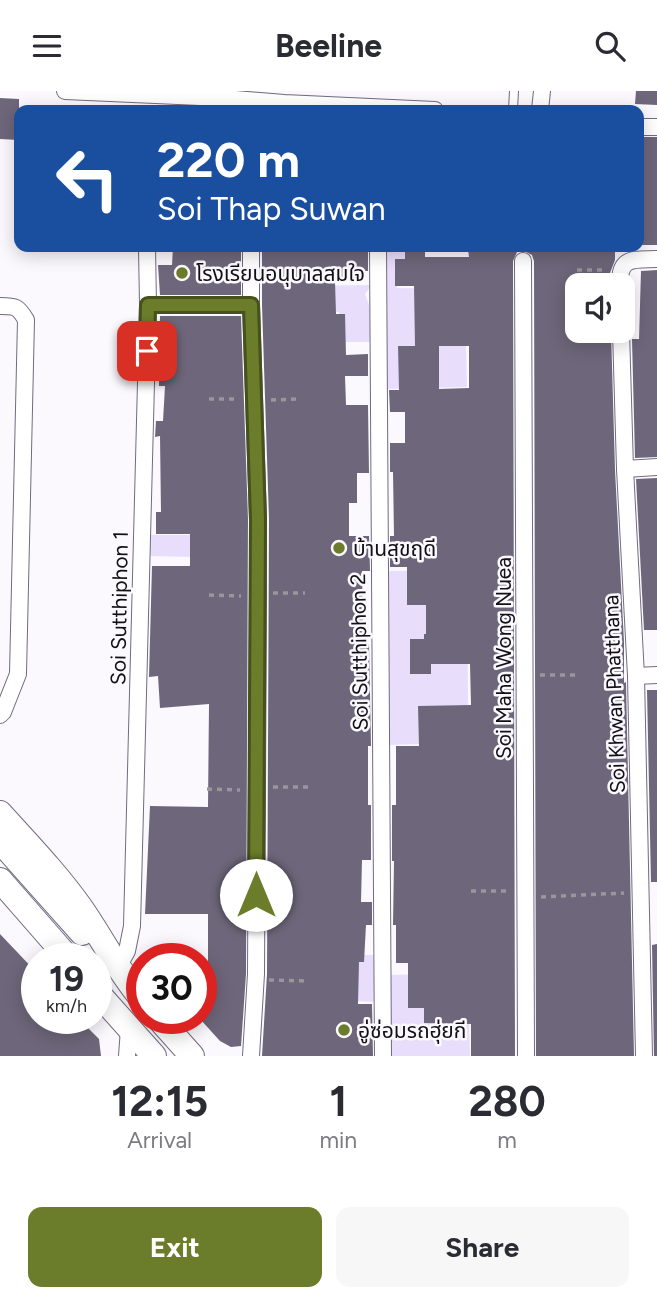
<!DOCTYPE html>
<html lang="en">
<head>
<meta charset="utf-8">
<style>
	:root { --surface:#fff; --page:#f7f7f7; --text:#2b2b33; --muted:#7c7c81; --accent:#6b7c2b }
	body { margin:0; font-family:Figtree,"Noto Sans Thai",sans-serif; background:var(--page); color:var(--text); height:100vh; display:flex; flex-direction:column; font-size:26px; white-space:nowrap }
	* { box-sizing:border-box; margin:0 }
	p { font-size:23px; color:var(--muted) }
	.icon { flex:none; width:38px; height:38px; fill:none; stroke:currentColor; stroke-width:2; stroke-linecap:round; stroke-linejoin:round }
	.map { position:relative; height:965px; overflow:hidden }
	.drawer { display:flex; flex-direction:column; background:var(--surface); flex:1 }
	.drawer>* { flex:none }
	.hud { position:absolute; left:14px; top:14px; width:630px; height:147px; border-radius:14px; box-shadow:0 4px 18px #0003; background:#1a4fa0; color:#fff; overflow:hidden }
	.buttons { position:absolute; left:565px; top:182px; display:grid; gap:14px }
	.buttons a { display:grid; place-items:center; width:70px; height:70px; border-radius:14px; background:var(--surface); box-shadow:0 4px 18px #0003; font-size:35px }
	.speed { position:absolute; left:21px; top:852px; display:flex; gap:14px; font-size:35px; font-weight:700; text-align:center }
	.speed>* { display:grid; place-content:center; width:91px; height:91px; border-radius:50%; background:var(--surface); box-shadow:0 4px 18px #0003; line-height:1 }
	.speed small { font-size:18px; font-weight:400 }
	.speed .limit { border:10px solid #d22; background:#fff; color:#111 }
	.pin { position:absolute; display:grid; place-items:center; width:60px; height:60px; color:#fff; margin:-30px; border-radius:14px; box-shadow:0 4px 10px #0006 }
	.me { position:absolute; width:77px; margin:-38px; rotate:0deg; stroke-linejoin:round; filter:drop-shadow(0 0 5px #0008) }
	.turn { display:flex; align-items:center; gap:24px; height:147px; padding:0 28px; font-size:32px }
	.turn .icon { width:91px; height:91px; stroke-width:2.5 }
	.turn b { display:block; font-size:49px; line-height:60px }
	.eta { display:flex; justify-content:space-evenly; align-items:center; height:119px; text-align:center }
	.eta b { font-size:42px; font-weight:700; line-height:49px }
	.action { display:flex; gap:14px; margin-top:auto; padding:14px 28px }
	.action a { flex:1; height:80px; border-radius:14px; background:var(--accent); color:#fff; font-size:28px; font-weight:700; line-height:80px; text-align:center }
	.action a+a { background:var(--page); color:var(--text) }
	header { display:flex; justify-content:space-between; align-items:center; height:91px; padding:0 28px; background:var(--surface); font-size:32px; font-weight:700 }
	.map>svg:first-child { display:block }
	.green { fill:#e8defc }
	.building { fill:#6e677b; fill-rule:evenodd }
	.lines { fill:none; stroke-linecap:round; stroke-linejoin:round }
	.service-casing { stroke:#716b7f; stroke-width:10 }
	.minor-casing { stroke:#716b7f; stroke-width:18 }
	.primary-casing { stroke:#716b7f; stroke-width:26 }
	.path { stroke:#99979d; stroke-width:3.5; stroke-dasharray:5 5; stroke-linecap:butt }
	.service { stroke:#fff; stroke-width:8 }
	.minor { stroke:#fff; stroke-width:16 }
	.primary { stroke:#fff; stroke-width:24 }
	.route-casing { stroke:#46511c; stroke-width:18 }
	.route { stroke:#6b7c2b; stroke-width:12 }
	.poi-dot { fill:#6b7c2b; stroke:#fbf9fe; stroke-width:2.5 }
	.labels { text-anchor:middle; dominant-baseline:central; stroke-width:5; stroke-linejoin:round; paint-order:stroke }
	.poi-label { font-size:21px; fill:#120f17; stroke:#fbf9fe; text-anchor:start }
	.street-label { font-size:21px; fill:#120f17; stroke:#fbf9fe }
</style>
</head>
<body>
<header><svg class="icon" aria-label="menu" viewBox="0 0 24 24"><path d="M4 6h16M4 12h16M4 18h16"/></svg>Beeline<svg class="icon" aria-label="search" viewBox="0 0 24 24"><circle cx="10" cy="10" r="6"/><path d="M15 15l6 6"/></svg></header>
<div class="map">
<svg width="657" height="965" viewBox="0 0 657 965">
	<rect width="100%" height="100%" fill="#fbf9fe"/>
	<g class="green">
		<polygon points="386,156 408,156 407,170 397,171 397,197 447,198 466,252 467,296 386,298"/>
		<polygon points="372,194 365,203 371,219 372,251 341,251 339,221 296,222 295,195"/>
		<polygon points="148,444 193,444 194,466 148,465"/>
		<polygon points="467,479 468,618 425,653 388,654 387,480"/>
		<polygon points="356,864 376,864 377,911 354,910"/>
		<polygon points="424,883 469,929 470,965 389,965 389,884"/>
	</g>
	<g class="building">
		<polygon points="636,0 657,0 657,14 635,13"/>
		<polygon points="0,7 19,8 19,49 0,48"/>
		<polygon points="644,46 657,46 657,154 642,154"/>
		<polygon points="173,156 241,156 241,204 160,204 158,174 172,174"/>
		<polygon points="262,156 368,156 368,180 346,180 346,191 335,191 336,223 345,223 346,264 368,263 368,285 345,285 346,314 368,314 369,382 357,382 357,412 349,412 349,445 369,445 370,480 362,480 363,540 365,540 365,553 369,553 371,655 368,655 368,714 371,714 371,769 362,769 361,811 372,811 372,834 366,834 364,871 359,871 358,913 372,913 373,965 262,965 267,883 269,428 262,214"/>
		<path d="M405,156H425V166H469L468,158L517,157V159L615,157V169L610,182V194H578V240H611L615,379L624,551V592L626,591L634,965H536L534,170L532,164L524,160L517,161L513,170L515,965H471V933L424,932V917H408V872H396V834H393L394,770H392V714H396V655H419L418,615L471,614L470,573H431V583H410V548H424V543H426V514H407V476H390V445H394L393,381H390V352H405V321H390L389,299H399L398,255H415L414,195H395V168H405ZM439,255H469V297L439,298Z"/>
		<polygon points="657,179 657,366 635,367 632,248 639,248 641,180"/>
		<polygon points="160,225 241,225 248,428 246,883 241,955 231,956 220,950 200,928 203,891 208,891 208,823 145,823 150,715 208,716 209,613 160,617 158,585 149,586 152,475 190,475 190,443 156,443 156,421 161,421 160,345 155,346 156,330 163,330 165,295 159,295"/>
		<polygon points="657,387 657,539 644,539 636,388"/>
		<polygon points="647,599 657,599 657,791 651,791"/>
		<polygon points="0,843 37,882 37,928 79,928 99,948 101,965 0,965"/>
		<polygon points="657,853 657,965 654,965 652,854"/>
	</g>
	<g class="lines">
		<g class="service-casing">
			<polyline id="service" points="513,19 514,0"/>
		</g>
		<g class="minor-casing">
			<g id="minor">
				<polyline points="65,0 223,7 284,12 435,19"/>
				<polyline points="540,19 542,0"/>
				<polyline points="639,36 657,36"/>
				<polyline points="378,156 383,965"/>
				<polyline points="523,170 526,965"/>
				<path d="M620,194C619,165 633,169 657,168"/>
				<polyline points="148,214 251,214"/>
				<path d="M0,215C15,215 18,215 26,229L18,583L3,621L0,624"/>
				<polyline points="621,240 625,378 636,585 644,965"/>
				<polyline points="625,378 657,376"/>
				<polyline points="636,585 657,584"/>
				<polyline points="118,876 127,860 132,835 148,214 147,156"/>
				<polyline points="127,965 129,938"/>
				<polyline points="251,965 256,883 258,505 258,428 251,214 251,156"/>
			</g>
		</g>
		<g class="primary-casing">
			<g id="primary">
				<path d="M0,722C28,753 57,783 81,817C102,847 118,880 142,908"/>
				<polyline points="0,750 82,842"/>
				<polyline points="0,789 69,868"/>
				<polyline points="96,900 154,965"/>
				<polyline points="159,928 192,965"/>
			</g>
		</g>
		<g class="path">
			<polyline points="577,179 606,179"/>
			<polyline points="209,308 239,308"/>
			<polyline points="271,309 299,308"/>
			<polyline points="273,502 305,502"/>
			<polyline points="209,504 241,505"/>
			<polyline points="540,584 575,584"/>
			<polyline points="273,696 312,696"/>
			<polyline points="207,698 240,699"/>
			<polyline points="471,800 511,800"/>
			<polyline points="541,806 624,802"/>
			<polyline points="269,889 309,890"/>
		</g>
		<use href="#service" class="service"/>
		<use href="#minor" class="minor"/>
		<use href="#primary" class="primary"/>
	</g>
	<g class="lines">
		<g class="route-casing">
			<polyline id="route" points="147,260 148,214 251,214 258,428 256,804"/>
		</g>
		<use href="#route" class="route"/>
	</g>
	<g class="poi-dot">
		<circle cx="182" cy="182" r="7"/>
		<circle cx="339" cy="457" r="7"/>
		<circle cx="344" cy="939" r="7"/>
	</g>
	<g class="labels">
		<g class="poi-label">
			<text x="196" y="182">โรงเรียนอนุบาลสมใจ</text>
			<text x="353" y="457">บ้านสุขฤดี</text>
			<text x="358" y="939">อู่ซ่อมรถฮุ่ยกี</text>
		</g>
		<g class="street-label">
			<text transform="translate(119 517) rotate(-89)">Soi Sutthiphon 1</text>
			<text transform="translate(359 561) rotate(-91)">Soi Sutthiphon 2</text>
			<text transform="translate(503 567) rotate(-90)">Soi Maha Wong Nuea</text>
			<text transform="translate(614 603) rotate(-92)">Soi Khwan Phatthana</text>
		</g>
	</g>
</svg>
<div class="buttons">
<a><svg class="icon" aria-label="sound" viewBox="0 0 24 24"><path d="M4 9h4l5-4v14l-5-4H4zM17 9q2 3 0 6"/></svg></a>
</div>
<div class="speed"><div>19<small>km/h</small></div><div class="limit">30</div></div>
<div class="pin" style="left:147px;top:260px;background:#d93025"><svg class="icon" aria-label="arrive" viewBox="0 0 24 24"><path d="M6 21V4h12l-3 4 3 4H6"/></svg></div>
<svg class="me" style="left:256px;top:804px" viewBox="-20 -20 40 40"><circle r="19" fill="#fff"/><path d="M0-13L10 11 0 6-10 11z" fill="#6b7c2b"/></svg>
<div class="hud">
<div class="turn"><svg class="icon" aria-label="left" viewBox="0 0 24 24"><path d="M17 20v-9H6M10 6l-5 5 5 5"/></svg><div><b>220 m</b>Soi Thap Suwan</div></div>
</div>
</div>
<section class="drawer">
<div class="eta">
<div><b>12:15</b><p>Arrival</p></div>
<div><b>1</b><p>min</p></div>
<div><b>280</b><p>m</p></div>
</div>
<div class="action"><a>Exit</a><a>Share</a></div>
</section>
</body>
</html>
